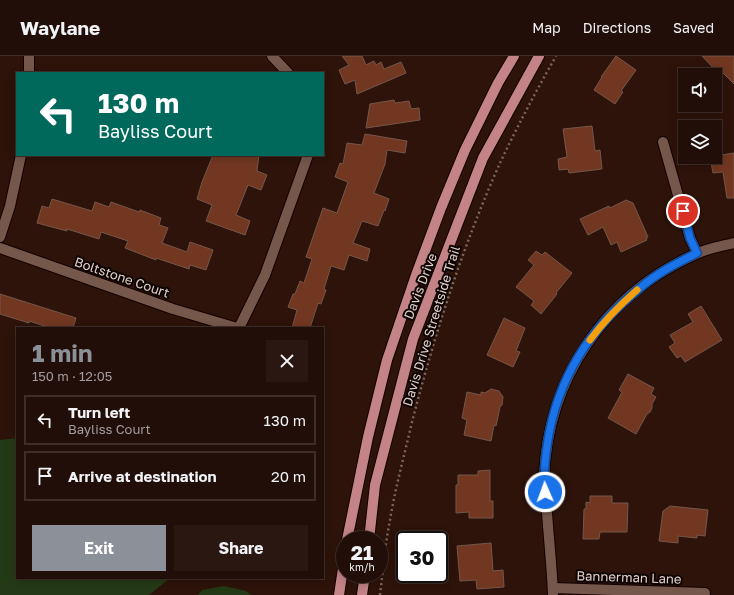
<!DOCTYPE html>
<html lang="en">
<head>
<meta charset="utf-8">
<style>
	:root { --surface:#220e08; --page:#2a1712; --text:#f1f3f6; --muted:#a29c9c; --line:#3f2e29; --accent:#8c9099 }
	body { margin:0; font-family:"Golos Text",sans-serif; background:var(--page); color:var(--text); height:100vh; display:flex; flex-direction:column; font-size:15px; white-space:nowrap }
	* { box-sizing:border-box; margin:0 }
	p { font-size:13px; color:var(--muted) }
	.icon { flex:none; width:22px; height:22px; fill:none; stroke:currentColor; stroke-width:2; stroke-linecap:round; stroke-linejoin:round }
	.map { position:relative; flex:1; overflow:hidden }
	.side { position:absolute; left:16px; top:271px; width:308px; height:252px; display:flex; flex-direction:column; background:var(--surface); border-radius:0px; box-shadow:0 2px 10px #0003,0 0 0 1px var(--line) }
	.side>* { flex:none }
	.banner { position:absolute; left:16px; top:16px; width:308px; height:84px; border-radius:0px; box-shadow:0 2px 10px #0003,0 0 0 1px var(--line); background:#00695c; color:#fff; overflow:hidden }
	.fabs { position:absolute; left:678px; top:12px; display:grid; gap:8px }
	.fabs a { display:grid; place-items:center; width:44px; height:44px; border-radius:0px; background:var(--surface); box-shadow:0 2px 10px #0003,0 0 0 1px var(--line); font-size:20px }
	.speed { position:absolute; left:336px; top:475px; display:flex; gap:8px; font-size:20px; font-weight:700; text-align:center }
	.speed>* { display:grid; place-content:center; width:52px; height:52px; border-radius:50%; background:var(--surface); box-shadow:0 2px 10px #0003,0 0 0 1px var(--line); line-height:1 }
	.speed small { font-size:10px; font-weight:400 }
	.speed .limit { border:2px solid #111; border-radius:6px; background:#fff; color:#111 }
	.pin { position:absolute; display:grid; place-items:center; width:34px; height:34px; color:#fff; margin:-17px; border:2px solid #fff; border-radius:50%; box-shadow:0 1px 4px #0007 }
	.me { position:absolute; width:44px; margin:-22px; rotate:358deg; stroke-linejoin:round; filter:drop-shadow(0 0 3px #0008) }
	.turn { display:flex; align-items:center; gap:14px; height:84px; padding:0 16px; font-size:18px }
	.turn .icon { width:52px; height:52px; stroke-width:2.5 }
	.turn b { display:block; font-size:28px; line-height:34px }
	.round { display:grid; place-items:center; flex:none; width:42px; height:42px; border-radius:0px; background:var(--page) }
	.headline { display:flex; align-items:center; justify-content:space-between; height:68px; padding:0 16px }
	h1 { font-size:24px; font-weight:700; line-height:30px; color:var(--accent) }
	.primary-button { display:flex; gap:8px; margin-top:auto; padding:8px 16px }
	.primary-button a { flex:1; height:46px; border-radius:0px; background:var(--accent); color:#fff; font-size:16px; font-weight:700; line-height:46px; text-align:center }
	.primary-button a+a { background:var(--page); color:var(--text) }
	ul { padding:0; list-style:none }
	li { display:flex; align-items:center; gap:12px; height:50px; margin:0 8px 6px; padding:0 8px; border:2px solid var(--line); border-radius:0px }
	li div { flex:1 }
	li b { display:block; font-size:15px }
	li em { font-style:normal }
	header { display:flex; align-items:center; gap:24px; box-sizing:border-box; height:56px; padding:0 20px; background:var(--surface); border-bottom:1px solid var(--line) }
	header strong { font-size:19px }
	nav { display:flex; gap:22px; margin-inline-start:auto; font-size:14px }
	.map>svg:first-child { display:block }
	.green { fill:#243a16 }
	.building { fill:#723721; stroke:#75564b }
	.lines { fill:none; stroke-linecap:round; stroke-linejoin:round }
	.minor-casing { stroke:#130100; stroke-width:12 }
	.primary-casing { stroke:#130100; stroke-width:12 }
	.path { stroke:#7c655d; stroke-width:2.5; stroke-dasharray:2 3; stroke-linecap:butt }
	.minor { stroke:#76574b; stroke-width:10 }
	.primary { stroke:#c38387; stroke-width:10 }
	.route-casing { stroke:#114b97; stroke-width:10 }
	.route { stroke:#1a73e8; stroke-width:7 }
	.slow { stroke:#f59e0b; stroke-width:7 }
	.labels { text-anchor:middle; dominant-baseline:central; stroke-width:4; stroke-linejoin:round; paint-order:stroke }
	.street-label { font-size:13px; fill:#e2cfc8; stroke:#0d0402 }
</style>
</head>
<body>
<header>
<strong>Waylane</strong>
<nav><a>Map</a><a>Directions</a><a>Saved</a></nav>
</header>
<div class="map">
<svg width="734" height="539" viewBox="0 0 734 539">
	<rect width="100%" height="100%" fill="#2d130a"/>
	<g class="green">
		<polygon points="17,382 17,522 170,522 149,539 0,539 0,384"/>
		<polygon points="224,530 246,535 251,539 198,539 202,534"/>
	</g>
	<g class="building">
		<polygon points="342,0 362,0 366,9 374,5 376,9 381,6 384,13 401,6 406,17 357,38 355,24 345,28 339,14 349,9"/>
		<polygon points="616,0 636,14 621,35 623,36 615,48 594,34 602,21 601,21"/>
		<polygon points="702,0 734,0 734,28 720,14 717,16"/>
		<polygon points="394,44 395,47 409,45 411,53 419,52 420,64 366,72 370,48"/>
		<polygon points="592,70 595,95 600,94 602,113 569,117 568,113 559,114 558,103 567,101 563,73"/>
		<polygon points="365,78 407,85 405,97 387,94 385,108 374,137 389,143 385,155 384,154 378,170 362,165 353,187 370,193 367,205 349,199 344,214 331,210 324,233 326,234 321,248 318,247 310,272 292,272 297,254 288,251 293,238 295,238 300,225 304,227 312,203 306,201 323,152 337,157 348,126 335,121 340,107 343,108 347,87 362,89"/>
		<polygon points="734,97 734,142 727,142 723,116 713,117 710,101 715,101 715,100"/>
		<polygon points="213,99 259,99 257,115 267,119 261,134 248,129 236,159 250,165 245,179 206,165 212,149 197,143 202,126"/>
		<polygon points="52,143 92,155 95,146 109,151 111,146 139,156 140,154 161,162 159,169 168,172 162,187 187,196 190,186 213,194 206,214 190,209 189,213 156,202 156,204 125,192 128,185 101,176 99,183 67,173 67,175 37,167 42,150 49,152"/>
		<polygon points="626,144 633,147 648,181 646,182 647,184 621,196 617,186 611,189 603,171 588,179 580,163 609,150 610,152"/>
		<polygon points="536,195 542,199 545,196 572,217 556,237 557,238 541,258 531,249 534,245 516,231 534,209 528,204"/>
		<polygon points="0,238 76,262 73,272 51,272 29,265 29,267 0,258"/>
		<polygon points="701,250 722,284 685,306 681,300 677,302 669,291 675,287 670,279 693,266 688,258"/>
		<polygon points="504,262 525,272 516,295 520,296 513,311 487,299"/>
		<polygon points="628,318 654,332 651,338 656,341 652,348 652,352 650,356 647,358 636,378 608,362 622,336 619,334"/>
		<polygon points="491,333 499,335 503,341 502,349 500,351 496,370 494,369 491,385 464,379 467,364 462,362 467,336 481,339 481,336 485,337"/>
		<polygon points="490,414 490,445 493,445 493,462 469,462 469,456 456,457 456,429 458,429 458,419 478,419 478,415"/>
		<polygon points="590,440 612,440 612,447 628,447 627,476 600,476 599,483 583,483 584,453 586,453 586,446 590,447"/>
		<polygon points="670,450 708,454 705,480 697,479 697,482 678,480 678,487 659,485 663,455"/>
		<polygon points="491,487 493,515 503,514 504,531 477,533 476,524 460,525 457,490"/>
	</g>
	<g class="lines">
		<g class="minor-casing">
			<g id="minor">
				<polyline points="272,0 288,17"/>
				<polyline points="29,17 29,0"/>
				<polyline points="663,86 690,182 697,197"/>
				<polyline points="0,181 10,150 21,99"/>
				<polyline points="0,192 173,253 237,272"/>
				<polyline points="239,272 265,219 308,99"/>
				<polyline points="553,532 705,537"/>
				<path d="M553,539C552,512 549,485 547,457C546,445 543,433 544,421C548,322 605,238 696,198C708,192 722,190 734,187"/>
			</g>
		</g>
		<g class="primary-casing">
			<g id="primary">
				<polyline points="347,484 368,381 387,304 416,219 441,152 465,94 498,27 514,0"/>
				<polyline points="369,484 375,429 413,283 483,102 539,0"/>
				<polyline points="339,539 345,499"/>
				<polyline points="362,539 365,518"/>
			</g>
		</g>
		<path class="path" d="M380,539C383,514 385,489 390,464C395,433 404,401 411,370C434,280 462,192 500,107C517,71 536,35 556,0"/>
		<use href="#minor" class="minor"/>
		<use href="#primary" class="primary"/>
	</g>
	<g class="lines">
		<g class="route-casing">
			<path id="route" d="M545,436C543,418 545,402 548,384C558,322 591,271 640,232C657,217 677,207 697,197L690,182L683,155"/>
		</g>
		<use href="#route" class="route"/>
		<path class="slow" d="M590,284C604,265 620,249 637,234"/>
	</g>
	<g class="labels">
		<g class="street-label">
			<text transform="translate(122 221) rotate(19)">Boltstone Court</text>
			<text transform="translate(420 230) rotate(-69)">Davis Drive</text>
			<text transform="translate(431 270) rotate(-73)">Davis Drive Streetside Trail</text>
			<text transform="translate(629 521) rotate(2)">Bannerman Lane</text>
		</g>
	</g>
</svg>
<div class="fabs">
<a><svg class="icon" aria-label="sound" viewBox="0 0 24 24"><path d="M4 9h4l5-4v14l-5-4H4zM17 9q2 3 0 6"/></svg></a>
<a><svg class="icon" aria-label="layers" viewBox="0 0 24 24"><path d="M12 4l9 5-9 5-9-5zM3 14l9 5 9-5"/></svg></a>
</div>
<div class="speed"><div>21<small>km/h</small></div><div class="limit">30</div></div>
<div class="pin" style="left:683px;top:155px;background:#d93025"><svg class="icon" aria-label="arrive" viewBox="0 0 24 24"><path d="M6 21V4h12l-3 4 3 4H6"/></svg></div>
<svg class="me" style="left:545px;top:436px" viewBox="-20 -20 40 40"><circle r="17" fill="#1a73e8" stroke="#fff" stroke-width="3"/><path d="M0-11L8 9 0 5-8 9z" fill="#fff"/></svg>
<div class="banner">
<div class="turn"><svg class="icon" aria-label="left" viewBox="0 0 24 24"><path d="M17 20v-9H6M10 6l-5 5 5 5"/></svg><div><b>130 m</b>Bayliss Court</div></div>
</div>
<section class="side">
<div class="headline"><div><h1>1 min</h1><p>150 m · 12:05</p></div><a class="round"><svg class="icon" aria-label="close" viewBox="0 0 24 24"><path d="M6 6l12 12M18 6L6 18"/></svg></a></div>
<ul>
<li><svg class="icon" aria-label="left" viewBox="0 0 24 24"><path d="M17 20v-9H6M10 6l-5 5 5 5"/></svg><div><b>Turn left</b><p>Bayliss Court</p></div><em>130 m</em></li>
<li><svg class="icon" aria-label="arrive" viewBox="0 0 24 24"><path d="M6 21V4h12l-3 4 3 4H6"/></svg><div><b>Arrive at destination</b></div><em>20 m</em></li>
</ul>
<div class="primary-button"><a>Exit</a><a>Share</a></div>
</section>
</div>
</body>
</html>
